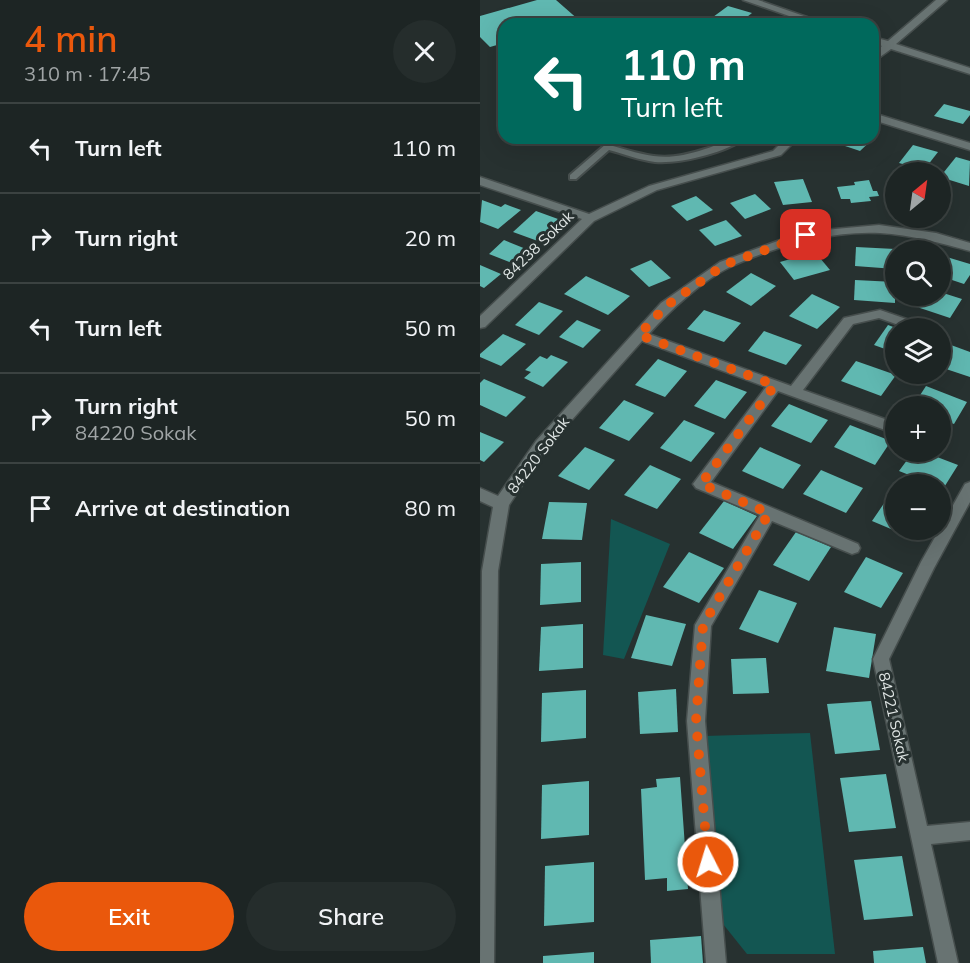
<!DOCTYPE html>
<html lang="en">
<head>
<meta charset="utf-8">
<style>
	:root { --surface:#1d2524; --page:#252d2c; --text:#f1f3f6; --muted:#a0a5a6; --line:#3b4241; --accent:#ea580c }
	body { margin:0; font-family:Mulish,sans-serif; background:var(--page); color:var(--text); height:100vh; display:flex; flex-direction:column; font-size:22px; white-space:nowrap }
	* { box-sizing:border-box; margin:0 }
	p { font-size:20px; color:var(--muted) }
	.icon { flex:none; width:33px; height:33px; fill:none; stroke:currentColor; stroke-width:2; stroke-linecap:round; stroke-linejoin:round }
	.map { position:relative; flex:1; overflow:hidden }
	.drawer { display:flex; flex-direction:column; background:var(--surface); width:480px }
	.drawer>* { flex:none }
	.guide { position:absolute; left:18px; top:18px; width:381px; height:126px; border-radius:18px; box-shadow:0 6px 24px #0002,0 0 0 2px var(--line); background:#00695c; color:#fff; overflow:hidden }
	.needle { width:39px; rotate:29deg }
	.fabs { position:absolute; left:405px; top:162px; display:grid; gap:12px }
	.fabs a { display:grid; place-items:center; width:66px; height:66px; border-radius:50%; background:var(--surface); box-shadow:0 6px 24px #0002,0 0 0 2px var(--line); font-size:30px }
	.pin { position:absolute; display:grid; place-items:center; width:51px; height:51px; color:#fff; margin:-26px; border-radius:12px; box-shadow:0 3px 9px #0006 }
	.me { position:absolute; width:66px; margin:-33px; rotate:355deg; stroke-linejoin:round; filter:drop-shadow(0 0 4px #0008) }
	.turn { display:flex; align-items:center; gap:21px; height:126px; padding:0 24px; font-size:27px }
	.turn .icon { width:78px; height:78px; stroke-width:2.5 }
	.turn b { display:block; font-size:42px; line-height:51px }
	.round { display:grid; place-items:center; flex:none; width:63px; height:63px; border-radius:32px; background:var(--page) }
	.summary { display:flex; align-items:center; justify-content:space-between; height:102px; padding:0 24px }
	h1 { font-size:36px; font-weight:600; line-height:45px; color:var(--accent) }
	.cta { display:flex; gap:12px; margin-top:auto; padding:12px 24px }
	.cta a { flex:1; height:69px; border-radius:36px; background:var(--accent); color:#fff; font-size:24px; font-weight:600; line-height:69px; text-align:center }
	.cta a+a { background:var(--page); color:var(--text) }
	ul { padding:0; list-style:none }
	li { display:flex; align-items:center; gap:18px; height:90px; padding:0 24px; border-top:2px solid var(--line) }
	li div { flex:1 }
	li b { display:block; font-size:22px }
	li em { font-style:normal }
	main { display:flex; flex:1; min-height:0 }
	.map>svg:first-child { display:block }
	.green { fill:#135652 }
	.building { fill:#60b8b1 }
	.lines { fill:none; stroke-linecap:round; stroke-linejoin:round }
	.lane-casing { stroke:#464e4d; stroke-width:4 }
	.street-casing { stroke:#464e4d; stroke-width:3 }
	.lane { fill:#687372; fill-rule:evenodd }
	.street { fill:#687372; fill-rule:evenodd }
	.route { stroke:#ea580c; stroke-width:10; stroke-dasharray:0 18 }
	.labels { text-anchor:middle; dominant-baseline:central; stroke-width:6; stroke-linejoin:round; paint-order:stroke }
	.street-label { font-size:15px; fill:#dfe5e4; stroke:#273130 }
</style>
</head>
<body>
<main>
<section class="drawer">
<div class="summary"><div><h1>4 min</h1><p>310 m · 17:45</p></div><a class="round"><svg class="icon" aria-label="close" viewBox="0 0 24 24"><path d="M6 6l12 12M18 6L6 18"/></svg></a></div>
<ul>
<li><svg class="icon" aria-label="left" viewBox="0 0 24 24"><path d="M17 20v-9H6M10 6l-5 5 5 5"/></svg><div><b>Turn left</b></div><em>110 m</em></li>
<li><svg class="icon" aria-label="right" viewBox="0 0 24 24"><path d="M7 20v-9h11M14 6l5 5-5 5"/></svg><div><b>Turn right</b></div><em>20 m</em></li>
<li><svg class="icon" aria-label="left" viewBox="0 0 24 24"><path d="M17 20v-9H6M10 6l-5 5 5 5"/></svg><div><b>Turn left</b></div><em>50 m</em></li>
<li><svg class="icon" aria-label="right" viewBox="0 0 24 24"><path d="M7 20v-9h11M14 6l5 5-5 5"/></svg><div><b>Turn right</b><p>84220 Sokak</p></div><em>50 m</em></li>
<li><svg class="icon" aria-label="arrive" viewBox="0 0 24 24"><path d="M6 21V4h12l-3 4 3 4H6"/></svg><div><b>Arrive at destination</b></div><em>80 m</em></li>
</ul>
<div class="cta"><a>Exit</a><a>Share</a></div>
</section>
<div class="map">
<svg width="490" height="963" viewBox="0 0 490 963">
	<rect width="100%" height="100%" fill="#273130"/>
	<g class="green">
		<polygon points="131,519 190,544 144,659 123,655"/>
		<polygon points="330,733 355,954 267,954 231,909 224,736"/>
	</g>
	<g class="building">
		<polygon points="57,0 76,0 100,21 89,24 24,24 24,43 10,47 0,37 0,16"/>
		<polygon points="248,6 272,13 258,24 233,17"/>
		<polygon points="464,104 490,111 490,115 483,124 454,116"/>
		<polygon points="393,133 397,135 380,151 356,143 361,138 393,138"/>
		<polygon points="433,145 458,152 444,170 419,163"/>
		<polygon points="476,157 490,161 489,186 460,177"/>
		<polygon points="323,179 332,202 303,205 294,182"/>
		<polygon points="389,180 393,191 397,191 399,196 389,197 391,201 371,203 370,199 361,199 357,187 375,185 374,182"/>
		<polygon points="275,194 291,209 265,219 250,203"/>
		<polygon points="216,196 233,210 207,221 191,206"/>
		<polygon points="2,200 21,207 25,204 41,210 18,229 0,222"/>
		<polygon points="56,211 89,223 66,244 33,232"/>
		<polygon points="246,220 262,236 235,246 219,230"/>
		<polygon points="24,240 51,251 42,259 38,257 32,263 9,254"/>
		<polygon points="376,247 415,249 415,269 375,266"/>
		<polygon points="335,252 350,270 314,280 300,262"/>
		<polygon points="460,255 490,264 490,275 484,284 460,276"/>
		<polygon points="171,260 191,278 169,287 150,269"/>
		<polygon points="0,265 21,274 4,288 0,286"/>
		<polygon points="271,273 296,286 271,306 246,292"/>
		<polygon points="106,276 150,296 128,315 84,294"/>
		<polygon points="375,280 415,282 415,303 374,300"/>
		<polygon points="460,292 482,299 470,318 431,305 438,296 460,296"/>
		<polygon points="332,294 360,307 337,329 309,316"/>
		<polygon points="59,302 83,311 59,335 35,325"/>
		<polygon points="224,310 261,323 244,342 207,329"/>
		<polygon points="97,320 121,330 103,348 79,337"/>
		<polygon points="408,325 416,328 416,353 394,345"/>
		<polygon points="284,331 322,345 306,365 268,351"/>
		<polygon points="23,334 46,344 21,366 0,357 0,354"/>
		<polygon points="471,345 490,352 490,377 460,367 460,361"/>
		<polygon points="71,355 88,362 63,387 44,378 51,372 45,370 60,356 67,359"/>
		<polygon points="178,359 207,371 185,397 155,385"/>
		<polygon points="376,361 416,375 401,396 361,381"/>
		<polygon points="4,379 46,397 26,417 0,405 0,383"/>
		<polygon points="236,380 267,392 245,419 214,406"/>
		<polygon points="446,386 487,402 474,424 460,419 460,406 433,406"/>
		<polygon points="144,400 174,413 149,441 119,428"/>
		<polygon points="309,404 348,420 331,443 291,426"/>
		<polygon points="204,420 235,433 211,462 180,448"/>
		<polygon points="370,425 411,441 395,465 354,447"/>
		<polygon points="0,432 24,442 4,462 0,460"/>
		<polygon points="105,447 135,460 109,490 78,476"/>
		<polygon points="280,447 321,465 303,489 262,471"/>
		<polygon points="433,452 444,452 478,465 463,489 460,484 452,484 419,471"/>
		<polygon points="170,465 201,479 177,509 144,495"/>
		<polygon points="341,470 383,488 366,513 323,494"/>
		<polygon points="409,496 416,499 416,530 444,530 437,540 392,521"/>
		<polygon points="244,501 277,516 253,549 219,533"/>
		<polygon points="69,502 107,503 102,540 62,539"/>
		<polygon points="316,532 351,547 329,581 293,565"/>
		<polygon points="209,552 244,568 219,603 183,587"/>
		<polygon points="386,557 423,573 401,608 364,592"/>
		<polygon points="101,562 101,602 60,605 61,564"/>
		<polygon points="279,590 317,603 298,643 259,629"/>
		<polygon points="166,615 206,624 192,666 151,658"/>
		<polygon points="103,624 103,668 59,671 61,627"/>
		<polygon points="354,627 396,634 389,678 346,671"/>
		<polygon points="286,658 289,693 253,694 251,659"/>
		<polygon points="196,689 198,732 160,734 158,692"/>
		<polygon points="106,690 106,738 61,742 62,693"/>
		<polygon points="391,701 400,750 355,754 347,704"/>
		<polygon points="406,774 416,828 369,832 360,778"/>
		<polygon points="200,777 208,889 187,891 187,878 165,880 161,789 177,787 176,779"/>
		<polygon points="109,781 109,835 61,839 62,785"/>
		<polygon points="422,856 433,916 384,920 374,860"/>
		<polygon points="114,862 114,922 64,926 65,866"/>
		<polygon points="221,936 223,963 171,963 170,940"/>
		<polygon points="443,947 446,963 394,963 393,951"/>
		<polygon points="114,952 114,963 63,963 63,956"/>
	</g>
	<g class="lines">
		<g class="lane-casing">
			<g id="lane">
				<polygon points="173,22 184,22 187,24 170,24"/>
				<path d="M133,138H142L133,146C171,157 186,162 225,149C238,145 251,138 265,138C246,153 199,164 175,162C159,160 144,154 129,150L96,179H90V175Z"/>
			</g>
		</g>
		<g class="street-casing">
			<g id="street">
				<polygon points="263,0 278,0 347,24 332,24"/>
				<polygon points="456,0 467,0 416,44 490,68 490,74 411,49 393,62 393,54 402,46 393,43 393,37 408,41"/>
				<polygon points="393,113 490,143 490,150 393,120"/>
				<polygon points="306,138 318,138 301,155 177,190 114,221 5,327 0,328 0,316 102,219 0,185 0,177 109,214 169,186 293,151"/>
				<path d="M399,225L456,233L490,243V251C460,243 431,235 400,233C352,230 293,247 250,267C223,280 189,311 169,334L311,386L364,318L400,310L444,325L446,328H427L399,318L373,324L323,390L416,423V434L298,391L231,482L378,544L380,548L378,552L372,554L292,521L231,626L225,721L246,963H226L207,721L215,625L280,515L216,488L213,484L286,387L162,341L66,449L29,505L18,571L14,963H0L2,571L13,507L0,501V488L18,496L56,441L181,303L240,262L322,232Z"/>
				<polygon points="460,333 466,334 468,337 466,340 460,341"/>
				<polygon points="490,482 490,502 454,568 409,659 447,826 490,822 490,840 451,844 478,963 458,963 393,659 441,562 485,484"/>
			</g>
		</g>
		<use href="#lane" class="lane"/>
		<use href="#street" class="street"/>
	</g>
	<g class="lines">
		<polyline class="route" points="228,862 216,721 223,625 289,513 221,484 295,385 159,335 186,306 244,265 326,235"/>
	</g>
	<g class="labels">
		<g class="street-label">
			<text transform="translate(58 245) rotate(-44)">84238 Sokak</text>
			<text transform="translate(58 455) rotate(-53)">84220 Sokak</text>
			<text transform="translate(414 717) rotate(77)">84221 Sokak</text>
		</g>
	</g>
</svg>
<div class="fabs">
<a><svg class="needle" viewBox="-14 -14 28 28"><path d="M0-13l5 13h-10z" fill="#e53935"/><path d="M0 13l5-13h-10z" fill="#a0a5a6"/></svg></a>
<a><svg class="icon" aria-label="search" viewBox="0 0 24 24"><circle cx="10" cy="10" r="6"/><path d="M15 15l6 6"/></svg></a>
<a><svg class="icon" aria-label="layers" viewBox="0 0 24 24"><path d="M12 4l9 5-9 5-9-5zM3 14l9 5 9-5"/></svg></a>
<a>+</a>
<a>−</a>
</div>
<div class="pin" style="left:326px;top:235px;background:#d93025"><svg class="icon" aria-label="arrive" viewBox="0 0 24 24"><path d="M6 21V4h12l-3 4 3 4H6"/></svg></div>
<svg class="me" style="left:228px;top:862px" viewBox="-20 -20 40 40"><circle r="17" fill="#ea580c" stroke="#fff" stroke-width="3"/><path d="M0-11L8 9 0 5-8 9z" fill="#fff"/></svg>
<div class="guide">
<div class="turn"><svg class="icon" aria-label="left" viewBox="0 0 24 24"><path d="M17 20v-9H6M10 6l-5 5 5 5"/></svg><div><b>110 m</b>Turn left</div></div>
</div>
</div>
</main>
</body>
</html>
